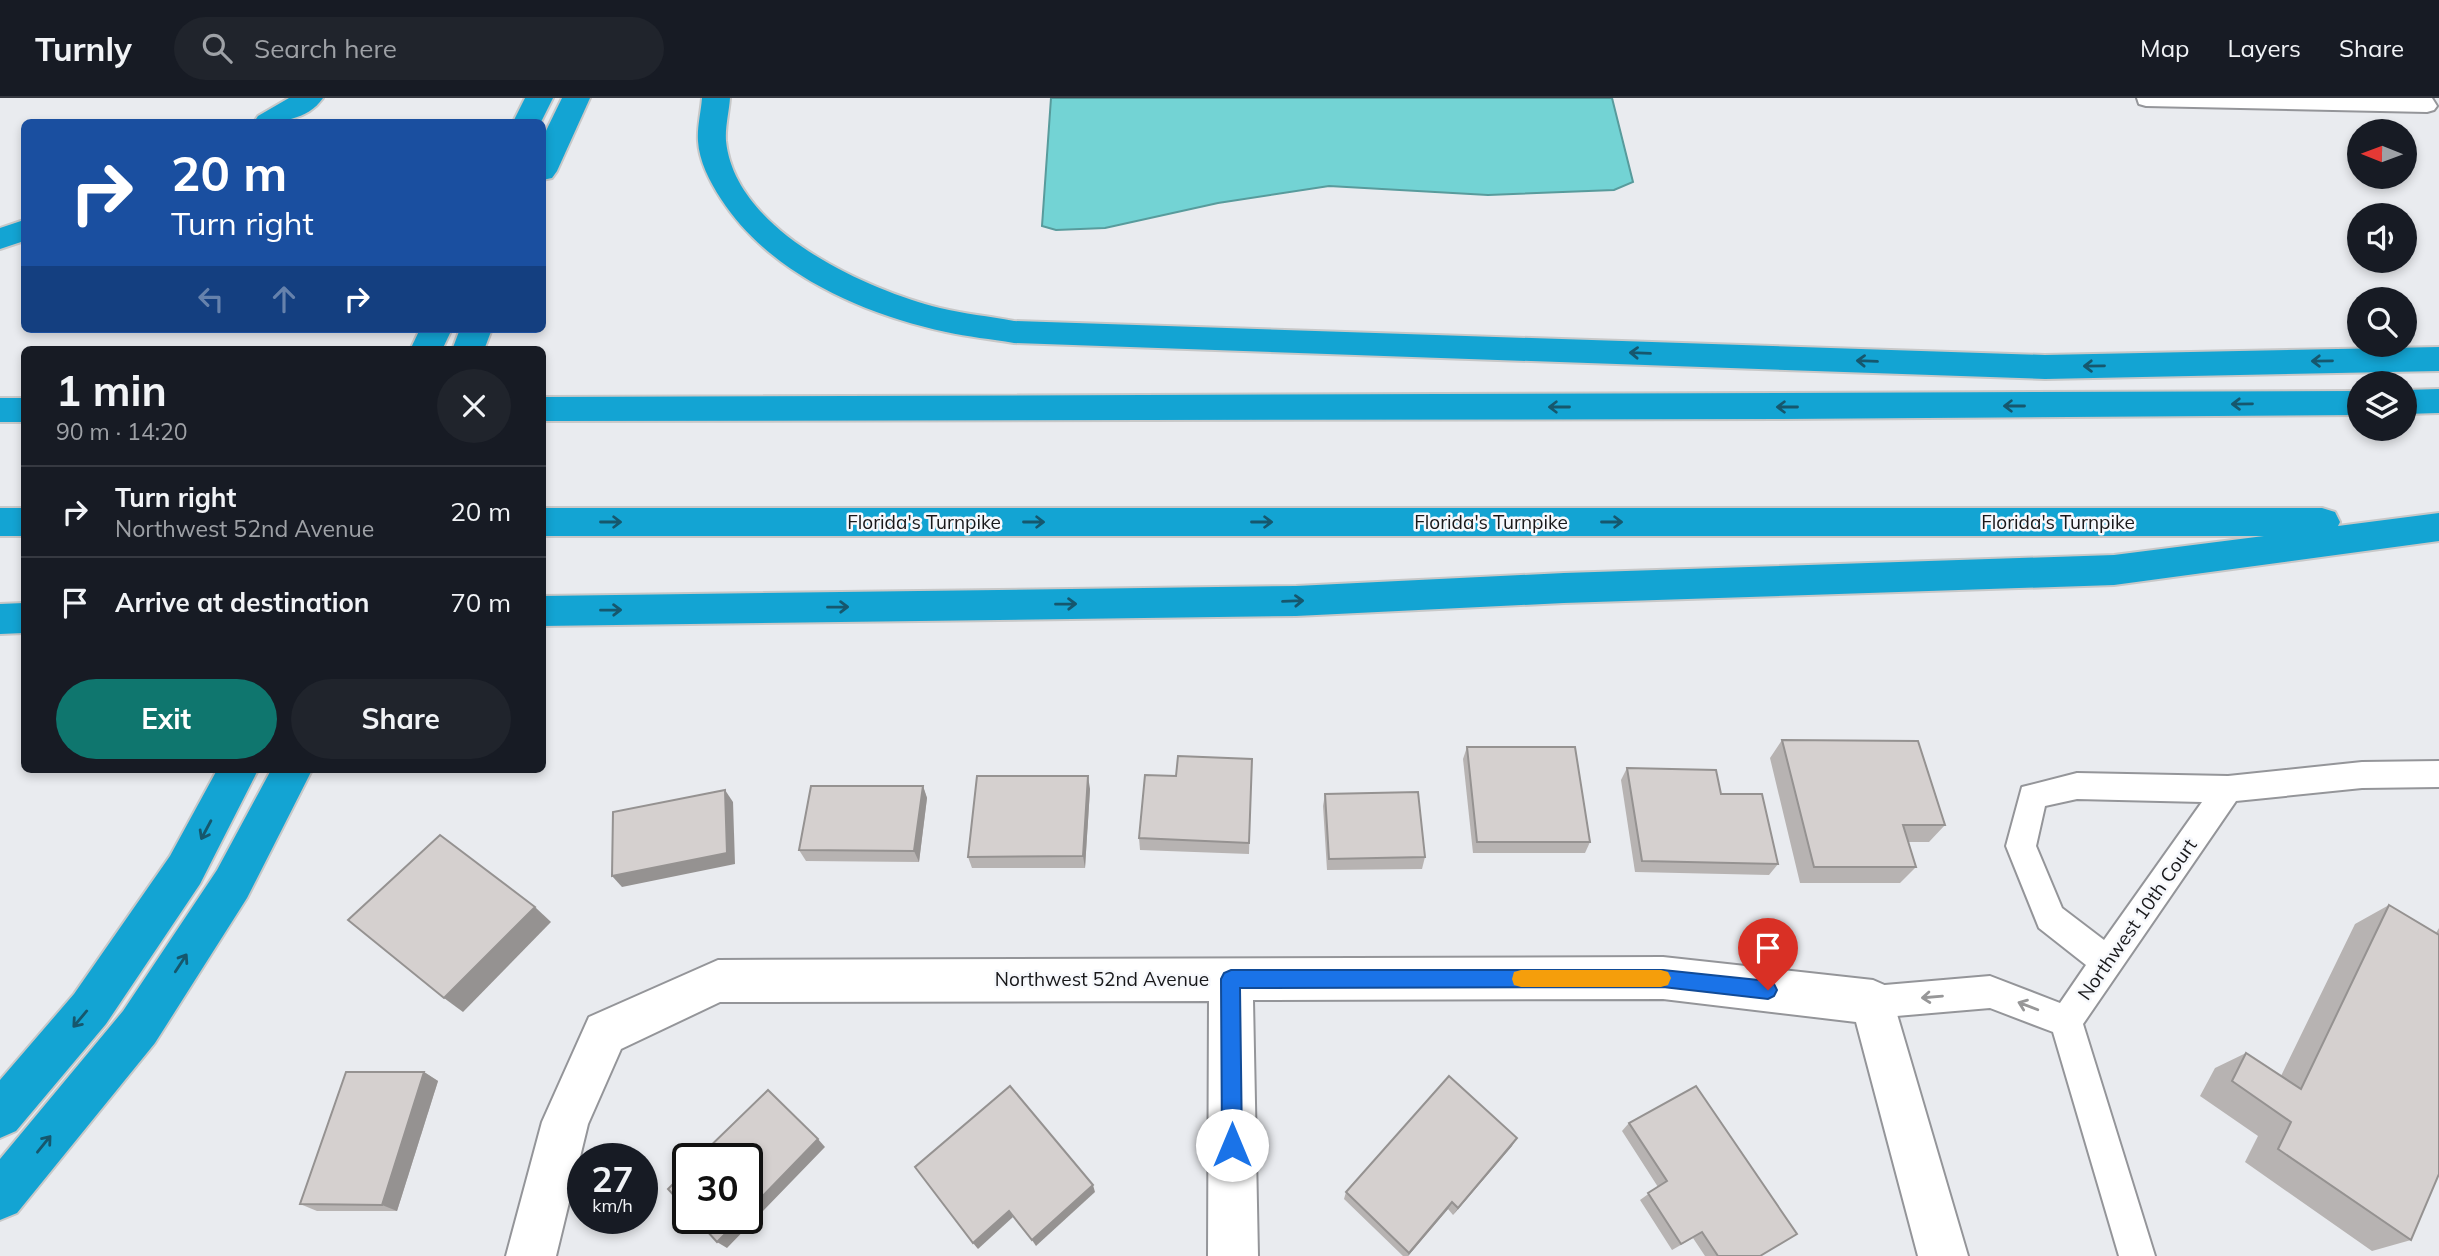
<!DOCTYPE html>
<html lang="en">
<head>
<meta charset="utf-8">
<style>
	:root { --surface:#171b24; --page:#20242c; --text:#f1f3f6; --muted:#9ea1a6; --line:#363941; --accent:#0f766e }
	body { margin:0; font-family:Mulish,sans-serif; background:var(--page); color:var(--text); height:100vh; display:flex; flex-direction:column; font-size:26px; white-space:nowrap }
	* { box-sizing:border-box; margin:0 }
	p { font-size:23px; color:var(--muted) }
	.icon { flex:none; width:38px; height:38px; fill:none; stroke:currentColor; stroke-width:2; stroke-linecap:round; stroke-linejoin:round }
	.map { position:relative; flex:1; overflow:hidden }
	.side { position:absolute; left:21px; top:248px; width:525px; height:427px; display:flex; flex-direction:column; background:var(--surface); border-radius:10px; box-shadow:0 4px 10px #0003 }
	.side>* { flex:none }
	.hud { position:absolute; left:21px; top:21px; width:525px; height:214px; border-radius:10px; box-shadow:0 4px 10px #0003; background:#1a4fa0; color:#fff; overflow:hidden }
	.needle { width:46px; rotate:271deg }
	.controls { position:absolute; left:2347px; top:21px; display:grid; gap:14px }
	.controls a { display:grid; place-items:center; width:70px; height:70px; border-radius:50%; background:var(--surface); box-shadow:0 4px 10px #0003; font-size:35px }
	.speed { position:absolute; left:567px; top:1045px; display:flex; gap:14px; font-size:35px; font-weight:700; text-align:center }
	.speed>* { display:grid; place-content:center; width:91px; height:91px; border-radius:50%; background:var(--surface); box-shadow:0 4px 10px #0003; line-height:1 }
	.speed small { font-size:18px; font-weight:400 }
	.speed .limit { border:4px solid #111; border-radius:10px; background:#fff; color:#111 }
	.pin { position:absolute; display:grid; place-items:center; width:60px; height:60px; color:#fff; margin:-72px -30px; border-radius:50% 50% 50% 0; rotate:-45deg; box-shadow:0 0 7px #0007 }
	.pin .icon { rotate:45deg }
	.me { position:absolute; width:77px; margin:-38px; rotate:0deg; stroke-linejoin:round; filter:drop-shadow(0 0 5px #0008) }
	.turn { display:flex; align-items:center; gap:24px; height:147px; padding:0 35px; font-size:32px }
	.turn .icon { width:91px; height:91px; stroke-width:2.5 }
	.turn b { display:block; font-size:49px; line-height:60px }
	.lanes { display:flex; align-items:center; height:66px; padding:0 35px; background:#0003; justify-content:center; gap:35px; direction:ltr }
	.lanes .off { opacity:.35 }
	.round { display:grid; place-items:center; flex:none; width:74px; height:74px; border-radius:37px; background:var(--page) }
	.head { display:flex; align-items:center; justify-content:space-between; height:119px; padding:0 35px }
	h1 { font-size:42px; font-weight:700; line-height:52px }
	.button { display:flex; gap:14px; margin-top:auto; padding:14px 35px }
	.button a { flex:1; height:80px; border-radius:42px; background:var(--accent); color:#fff; font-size:28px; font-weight:700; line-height:80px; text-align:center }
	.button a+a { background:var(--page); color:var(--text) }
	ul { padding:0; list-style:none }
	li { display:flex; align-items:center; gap:21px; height:91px; padding:0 35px; border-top:2px solid var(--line) }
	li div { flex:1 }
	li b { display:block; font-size:26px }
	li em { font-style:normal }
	header { display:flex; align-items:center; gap:42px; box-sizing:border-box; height:98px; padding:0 35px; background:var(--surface); border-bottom:2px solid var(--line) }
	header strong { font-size:33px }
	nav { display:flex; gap:38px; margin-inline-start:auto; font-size:24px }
	.search { width:490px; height:63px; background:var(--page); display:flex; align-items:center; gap:18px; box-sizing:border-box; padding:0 24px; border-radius:38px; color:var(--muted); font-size:26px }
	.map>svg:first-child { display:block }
	.water { fill:#73d3d4; stroke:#589b9c; stroke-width:2 }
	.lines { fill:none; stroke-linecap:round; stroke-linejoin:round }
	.lane-casing { stroke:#949599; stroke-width:4 }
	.street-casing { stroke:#949599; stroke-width:4 }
	.highway-casing { stroke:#c8c8c8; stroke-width:4 }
	.lane { fill:#fff; fill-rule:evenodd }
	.street { fill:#fff; fill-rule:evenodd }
	.highway { fill:#13a4d3; fill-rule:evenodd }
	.wall { fill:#b7b3b2 }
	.shaded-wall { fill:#959291 }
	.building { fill:#d5d0cf; stroke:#959291; stroke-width:2 }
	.oneway { stroke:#16576d }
	.oneway2 { stroke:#979798 }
	.route { fill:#1a73e8; stroke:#114b97; stroke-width:2 }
	.slow { fill:#f59e0b }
	.labels { text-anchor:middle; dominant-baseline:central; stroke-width:5; stroke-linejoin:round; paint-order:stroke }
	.street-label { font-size:19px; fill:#18181a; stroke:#f6f8fc }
</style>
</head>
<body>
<header>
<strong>Turnly</strong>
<div class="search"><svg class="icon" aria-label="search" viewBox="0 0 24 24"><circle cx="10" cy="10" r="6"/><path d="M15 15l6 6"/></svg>Search here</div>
<nav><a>Map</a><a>Layers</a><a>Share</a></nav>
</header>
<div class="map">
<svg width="2439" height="1158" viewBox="0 0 2439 1158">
	<rect width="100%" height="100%" fill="#e9ebef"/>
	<polygon class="water" points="1051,0 1612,0 1633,84 1614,92 1488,97 1329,88 1218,105 1105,130 1056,132 1042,128"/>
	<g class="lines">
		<g class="lane-casing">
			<g id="lane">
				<polygon points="2137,0 2432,0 2437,8 2434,12 2427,14 2146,8 2139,6"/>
				<path d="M2439,663V689L2362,690L2236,703L2083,926L2155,1158H2119L2053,934L1990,910L1873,920L1862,915L1857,904L1862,893L1873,888L1990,878L2060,905L2086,867L2039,830L2006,748L2022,689L2077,675L2228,678L2362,664ZM2077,701L2202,704L2104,842L2062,810L2036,748L2045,708Z"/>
			</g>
		</g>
		<g class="street-casing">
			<polygon id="street" points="1663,859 1873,882 1889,889 1968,1158 1918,1158 1856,924 1663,901 1253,902 1258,1158 1208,1158 1209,903 720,904 621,951 588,1026 556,1158 506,1158 542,1024 589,919 718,862"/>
		</g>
		<g class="highway-casing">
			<g id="highway">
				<path d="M289,0H323C307,23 279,24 254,24L258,18Z"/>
				<polygon points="525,0 553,0 541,24 513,24"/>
				<polygon points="562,0 590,0 557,73 552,80 542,82 542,41"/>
				<path d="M702,0H730C729,14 725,29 726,43C735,132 864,191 940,210C964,216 989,218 1014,223L2045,257L2439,249V273L2045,281L1014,245C991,241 968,239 946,234C862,216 769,175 721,101C710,84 699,63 698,43C697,29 701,14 702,0Z"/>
				<polygon points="24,122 24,143 0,151 0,130"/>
				<polygon points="420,231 452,231 442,252 410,252"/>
				<polygon points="460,231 492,231 484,252 452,252"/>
				<polygon points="2439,291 2439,315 2404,316 2404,292"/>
				<polygon points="2359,293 2359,317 1782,321 542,323 542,299"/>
				<rect x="0" y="300" width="24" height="24"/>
				<rect x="0" y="410" width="24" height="28"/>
				<polygon points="542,410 2322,410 2335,414 2340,424 2338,428 2439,415 2439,443 2114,487 1564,505 1296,518 542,528 542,498 1296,488 1564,475 2114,457 2264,438 542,438"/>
				<polygon points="24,505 24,535 0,536 0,506"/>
				<polygon points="217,672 258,672 200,786 106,926 16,1033 0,1040 0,982 74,896 170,758"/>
				<polygon points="271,672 312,672 247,800 155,945 17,1115 0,1122 0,1061 123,913 217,772"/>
			</g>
		</g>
		<use href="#lane" class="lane"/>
		<use href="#street" class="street"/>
		<use href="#highway" class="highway"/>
	</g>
	<g class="wall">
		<polygon points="1782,642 1945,727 1929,744 1908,744 1916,769 1900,785 1800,785 1770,660"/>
		<polygon points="1467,649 1590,744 1585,755 1473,755 1463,661"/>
		<polygon points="1252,661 1249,756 1140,752 1139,740 1176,678"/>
		<polygon points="1627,670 1721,696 1778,766 1769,777 1635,774 1621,682"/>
		<polygon points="923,688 927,700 919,764 806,763 799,752"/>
		<polygon points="1090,691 1085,770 972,770 968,759"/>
		<polygon points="1325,696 1425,759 1422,771 1327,772 1323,708"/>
		<polygon points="2389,807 2436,835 2439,830 2439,1076 2411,1142 2372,1153 2245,1064 2258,1038 2200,998 2215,970 2246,955 2281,978 2355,826"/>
		<polygon points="424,974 438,983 397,1113 317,1113 300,1106"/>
		<polygon points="1629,1025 1760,1158 1705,1158 1693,1140 1672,1152 1640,1102 1658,1089 1622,1033"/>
		<polygon points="1512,1048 1453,1117 1448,1111 1408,1158 1403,1158 1344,1101 1346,1094"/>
	</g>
	<g class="shaded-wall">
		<polygon points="1088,678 1090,691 1085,770 1083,758"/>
		<polygon points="923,688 927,700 919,764 914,753"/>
		<polygon points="725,692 733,704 735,766 622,789 612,778"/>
		<polygon points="535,809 551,824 463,914 444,900"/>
		<polygon points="424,974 438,983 397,1113 382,1107"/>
		<polygon points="1517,1040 1512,1048 1453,1117 1458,1110"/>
		<polygon points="818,1041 825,1049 727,1150 717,1144 741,1120 747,1120 747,1114"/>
		<polygon points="1093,1087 1095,1094 1036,1148 1032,1142"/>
		<polygon points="1452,1104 1448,1111 1408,1158 1409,1155"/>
		<polygon points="1009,1113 1013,1119 978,1151 973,1145"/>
	</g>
	<g class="building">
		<polygon points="1782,642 1918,643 1945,727 1903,727 1916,769 1814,769"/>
		<polygon points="1467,649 1575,649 1590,744 1477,744"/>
		<polygon points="1178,658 1252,661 1249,745 1139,740 1145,677 1176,678"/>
		<polygon points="1627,670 1716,672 1721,696 1762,696 1778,766 1642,763"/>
		<polygon points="977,678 1088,678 1083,758 968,759"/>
		<polygon points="811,688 923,688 914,753 799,752"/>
		<polygon points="725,692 727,755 612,778 613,714"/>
		<polygon points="1418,694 1425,759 1329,761 1325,696"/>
		<polygon points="440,737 535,809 444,900 348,822"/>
		<polygon points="2389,807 2439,837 2439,1076 2411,1142 2278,1051 2291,1024 2232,983 2246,955 2301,991"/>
		<polygon points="346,974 424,974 382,1107 300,1106"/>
		<polygon points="1449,978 1517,1040 1458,1110 1452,1104 1409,1155 1346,1094"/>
		<polygon points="1010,988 1093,1087 1032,1142 1009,1113 973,1145 915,1069"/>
		<polygon points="1696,988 1797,1136 1760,1158 1718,1158 1702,1134 1681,1146 1648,1095 1667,1083 1629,1025"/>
		<polygon points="768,992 818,1041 747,1114 747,1060 698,1060"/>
		<polygon points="688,1071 688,1113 668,1091"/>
		<polygon points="695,1120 741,1120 717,1144"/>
	</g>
	<defs><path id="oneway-shaft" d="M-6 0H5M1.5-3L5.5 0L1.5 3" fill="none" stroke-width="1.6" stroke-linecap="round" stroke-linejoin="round" transform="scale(1.75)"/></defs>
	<g class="oneway">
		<use href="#oneway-shaft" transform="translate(1640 255) rotate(-178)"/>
		<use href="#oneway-shaft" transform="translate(1867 263) rotate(-178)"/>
		<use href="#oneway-shaft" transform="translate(2322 263) rotate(179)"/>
		<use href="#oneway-shaft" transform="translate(2094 268) rotate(179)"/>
		<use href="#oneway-shaft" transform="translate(2242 306) rotate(179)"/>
		<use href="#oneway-shaft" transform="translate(2014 308) rotate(180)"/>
		<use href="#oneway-shaft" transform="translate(1559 309) rotate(180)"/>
		<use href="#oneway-shaft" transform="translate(1787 309) rotate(180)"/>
		<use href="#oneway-shaft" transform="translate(611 424)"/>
		<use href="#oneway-shaft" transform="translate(1034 424)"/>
		<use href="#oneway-shaft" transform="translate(1262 424)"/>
		<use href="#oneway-shaft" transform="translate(1612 424)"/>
		<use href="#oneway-shaft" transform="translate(1293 503) rotate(-2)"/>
		<use href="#oneway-shaft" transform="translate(1066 506) rotate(-1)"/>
		<use href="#oneway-shaft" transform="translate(838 509) rotate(-1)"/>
		<use href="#oneway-shaft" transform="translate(611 512) rotate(-1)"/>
		<use href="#oneway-shaft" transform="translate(206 732) rotate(118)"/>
		<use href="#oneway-shaft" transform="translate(181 865) rotate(-57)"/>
		<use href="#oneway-shaft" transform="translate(80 921) rotate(130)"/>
		<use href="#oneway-shaft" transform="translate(44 1046) rotate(-51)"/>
	</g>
	<g class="oneway2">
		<use href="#oneway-shaft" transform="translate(1932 899) rotate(175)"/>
		<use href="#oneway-shaft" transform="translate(2028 908) rotate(-159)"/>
	</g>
	<polygon class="route" points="1231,872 1663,872 1768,883 1774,886 1777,892 1774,898 1768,901 1663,889 1240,890 1242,1047 1239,1054 1232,1057 1225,1054 1222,1047 1221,881 1224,875"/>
	<polygon class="slow" points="1521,872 1661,872 1668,874 1671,880 1668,887 1661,889 1521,889 1514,887 1512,881 1514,874"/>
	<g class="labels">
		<g class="street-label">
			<text x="924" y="424">Florida's Turnpike</text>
			<text x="1491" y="424">Florida's Turnpike</text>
			<text x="2058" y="424">Florida's Turnpike</text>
			<text transform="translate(2137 821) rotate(-55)">Northwest 10th Court</text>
			<text x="1102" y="881">Northwest 52nd Avenue</text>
		</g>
	</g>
</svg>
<div class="controls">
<a><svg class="needle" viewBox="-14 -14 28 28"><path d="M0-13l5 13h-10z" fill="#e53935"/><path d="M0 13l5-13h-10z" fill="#9ea1a6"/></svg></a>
<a><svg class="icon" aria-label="sound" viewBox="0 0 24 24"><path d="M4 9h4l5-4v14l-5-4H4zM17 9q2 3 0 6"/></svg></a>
<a><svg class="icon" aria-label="search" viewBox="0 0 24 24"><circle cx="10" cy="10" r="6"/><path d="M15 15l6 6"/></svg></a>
<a><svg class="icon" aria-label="layers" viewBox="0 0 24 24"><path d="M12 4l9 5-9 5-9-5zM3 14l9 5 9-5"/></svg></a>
</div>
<div class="speed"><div>27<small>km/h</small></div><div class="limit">30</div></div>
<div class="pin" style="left:1768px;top:892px;background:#d93025"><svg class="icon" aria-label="arrive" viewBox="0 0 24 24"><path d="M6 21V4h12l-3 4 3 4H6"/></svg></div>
<svg class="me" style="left:1232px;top:1047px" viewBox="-20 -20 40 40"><circle r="19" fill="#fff"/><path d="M0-13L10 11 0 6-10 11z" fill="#1a73e8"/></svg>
<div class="hud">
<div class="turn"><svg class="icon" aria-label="right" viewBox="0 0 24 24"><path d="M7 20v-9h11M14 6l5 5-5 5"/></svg><div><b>20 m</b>Turn right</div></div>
<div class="lanes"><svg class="icon off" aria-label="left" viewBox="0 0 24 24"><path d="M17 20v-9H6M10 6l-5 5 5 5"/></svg><svg class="icon off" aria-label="ahead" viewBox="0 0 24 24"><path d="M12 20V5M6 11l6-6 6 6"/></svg><svg class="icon" aria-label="right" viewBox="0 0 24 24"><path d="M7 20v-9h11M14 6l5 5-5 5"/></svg></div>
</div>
<section class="side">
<div class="head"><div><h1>1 min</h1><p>90 m · 14:20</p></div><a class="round"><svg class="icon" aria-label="close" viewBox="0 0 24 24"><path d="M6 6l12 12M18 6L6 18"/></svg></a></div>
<ul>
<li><svg class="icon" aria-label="right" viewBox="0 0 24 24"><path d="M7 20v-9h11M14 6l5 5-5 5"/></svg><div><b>Turn right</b><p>Northwest 52nd Avenue</p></div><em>20 m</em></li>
<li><svg class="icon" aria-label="arrive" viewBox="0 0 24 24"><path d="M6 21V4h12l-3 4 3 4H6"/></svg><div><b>Arrive at destination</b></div><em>70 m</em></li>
</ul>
<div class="button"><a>Exit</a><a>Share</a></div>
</section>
</div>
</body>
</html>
